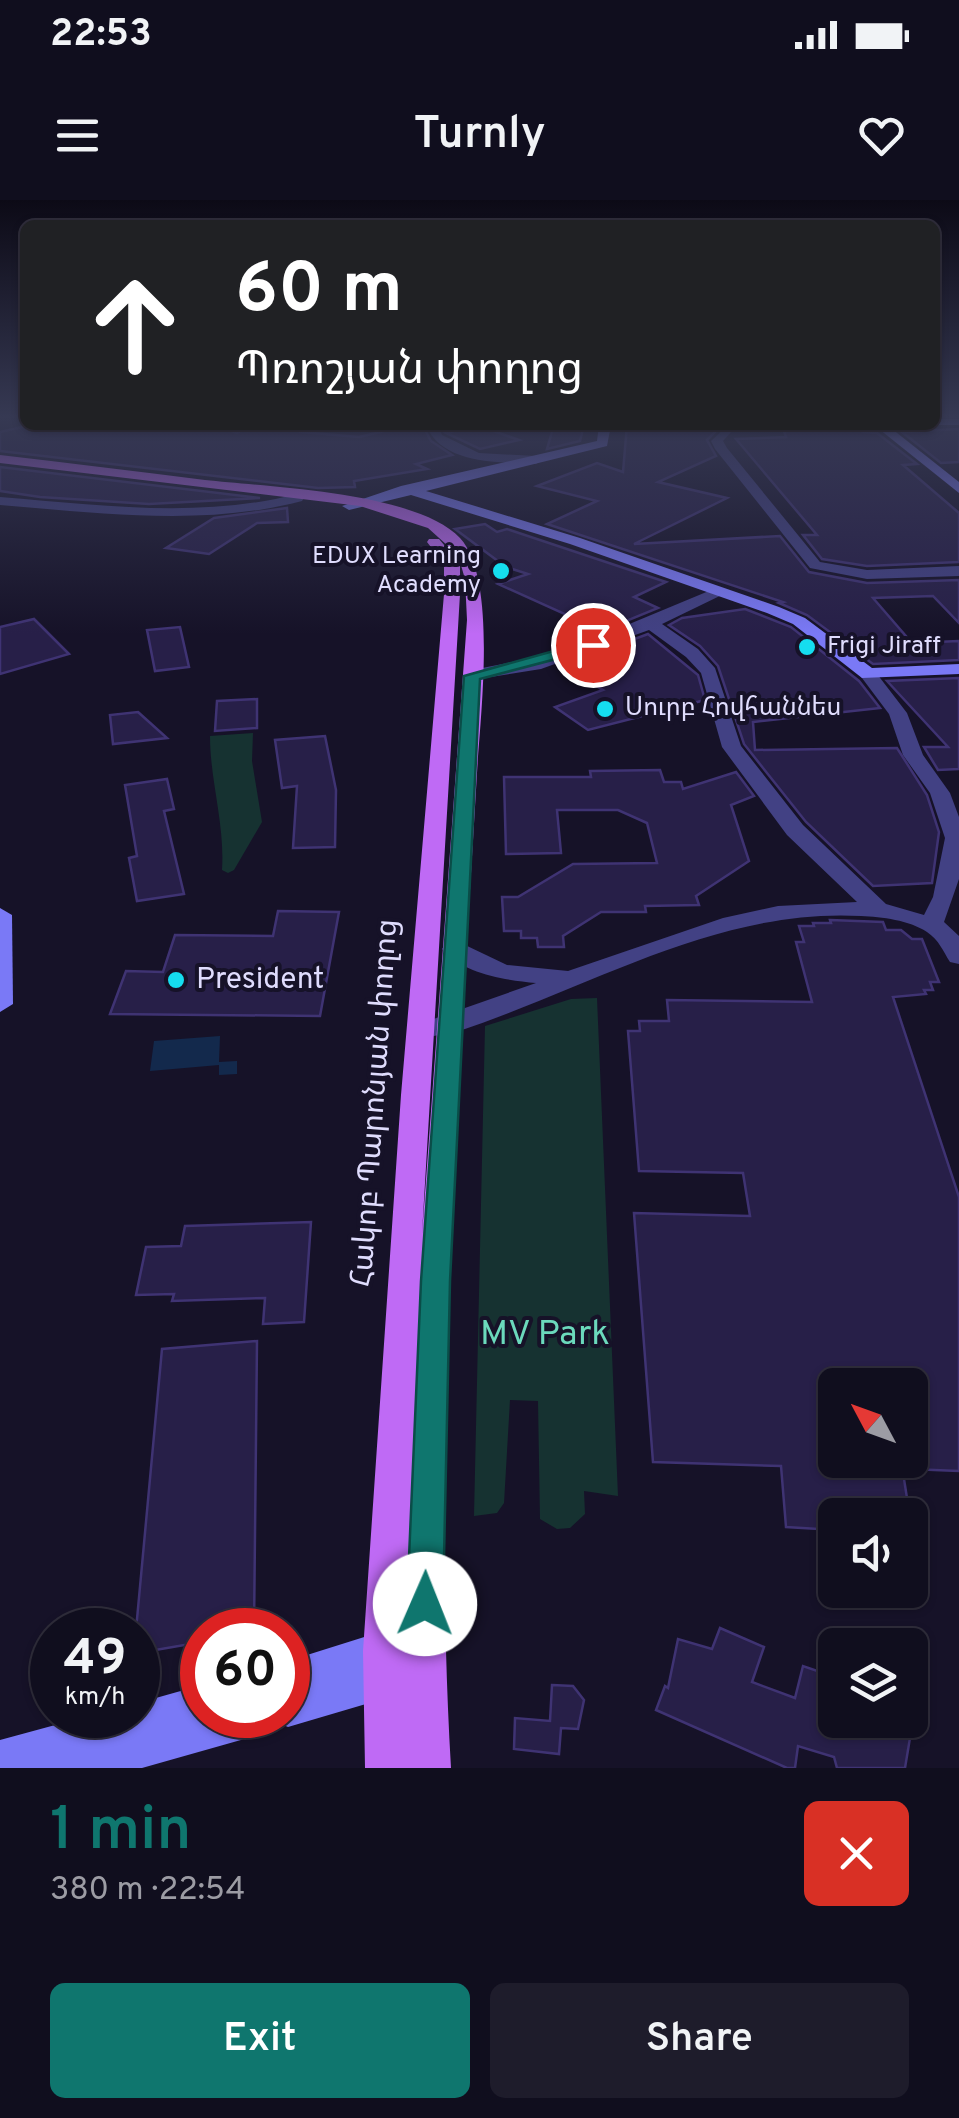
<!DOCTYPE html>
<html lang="en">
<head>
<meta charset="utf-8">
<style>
	:root { --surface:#100e1e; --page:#1e1c2b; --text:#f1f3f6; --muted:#9c9ca4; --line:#302e3c; --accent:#0f766e }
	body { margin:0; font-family:Overpass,"Noto Sans Armenian",sans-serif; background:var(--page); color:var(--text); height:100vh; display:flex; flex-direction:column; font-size:38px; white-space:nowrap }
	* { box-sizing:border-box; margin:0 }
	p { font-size:32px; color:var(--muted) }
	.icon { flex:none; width:55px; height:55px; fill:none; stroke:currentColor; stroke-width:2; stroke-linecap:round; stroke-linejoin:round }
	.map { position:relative; height:1568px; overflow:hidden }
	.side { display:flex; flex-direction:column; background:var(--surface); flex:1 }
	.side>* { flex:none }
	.guide { position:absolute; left:20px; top:20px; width:920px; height:210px; border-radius:15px; box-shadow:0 2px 8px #0004,0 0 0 2px var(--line); background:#202124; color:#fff; overflow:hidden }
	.needle { width:65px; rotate:311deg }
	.controls { position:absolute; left:818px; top:1168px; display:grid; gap:20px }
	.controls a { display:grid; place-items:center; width:110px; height:110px; border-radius:15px; background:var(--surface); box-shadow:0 2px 8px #0004,0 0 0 2px var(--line); font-size:50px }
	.speed { position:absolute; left:30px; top:1408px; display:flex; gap:20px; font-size:50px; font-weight:700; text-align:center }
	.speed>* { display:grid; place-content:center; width:130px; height:130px; border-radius:50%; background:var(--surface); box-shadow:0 2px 8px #0004,0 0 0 2px var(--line); line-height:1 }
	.speed small { font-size:25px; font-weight:400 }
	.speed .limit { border:15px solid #d22; background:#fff; color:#111 }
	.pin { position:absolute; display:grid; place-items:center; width:85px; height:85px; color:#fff; margin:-42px; border:5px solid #fff; border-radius:50%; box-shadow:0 2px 10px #0007 }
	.me { position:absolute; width:110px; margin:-55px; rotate:1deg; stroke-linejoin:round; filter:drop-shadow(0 0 8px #0008) }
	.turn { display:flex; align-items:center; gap:35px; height:210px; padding:0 50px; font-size:45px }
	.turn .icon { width:130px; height:130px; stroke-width:2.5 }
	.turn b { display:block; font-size:70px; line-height:85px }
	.round { display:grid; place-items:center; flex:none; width:105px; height:105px; border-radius:15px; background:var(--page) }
	.overview { display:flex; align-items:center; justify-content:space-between; height:170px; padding:0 50px }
	h1 { font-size:60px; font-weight:600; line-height:75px; color:var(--accent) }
	.button { display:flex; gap:20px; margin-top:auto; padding:20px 50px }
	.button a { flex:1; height:115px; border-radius:15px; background:var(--accent); color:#fff; font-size:40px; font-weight:600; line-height:115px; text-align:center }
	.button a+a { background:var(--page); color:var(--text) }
	.status { display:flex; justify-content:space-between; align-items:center; height:70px; padding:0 50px; background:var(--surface); direction:ltr }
	.status svg { height:28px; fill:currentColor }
	header { display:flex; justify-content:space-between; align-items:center; height:130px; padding:0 50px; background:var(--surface); font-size:45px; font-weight:600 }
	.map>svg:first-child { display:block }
	.green { fill:#163231 }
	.water { fill:#13294c }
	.building { fill:#271f48; stroke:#3f3373; stroke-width:2.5 }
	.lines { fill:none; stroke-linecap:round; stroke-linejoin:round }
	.street { fill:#424184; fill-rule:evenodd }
	.secondary { fill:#7a79f6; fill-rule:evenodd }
	.primary { fill:#bf6af5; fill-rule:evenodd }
	.route { fill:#0f766e; stroke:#0a4d48; stroke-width:2.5 }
	.poi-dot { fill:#15ddef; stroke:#161228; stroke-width:4 }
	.labels { text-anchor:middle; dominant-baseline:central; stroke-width:8; stroke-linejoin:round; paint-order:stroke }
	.far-poi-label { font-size:25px; fill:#dfdcfd; stroke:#161228; text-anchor:start }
	.poi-label { font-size:30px; fill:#dfdcfd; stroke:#161228; text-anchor:start }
	.street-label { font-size:30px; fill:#dfdcfd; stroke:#161228 }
	.near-park-label { font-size:35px; fill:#6bd9bc; stroke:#161228 }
</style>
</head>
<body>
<div class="status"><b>22:53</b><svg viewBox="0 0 49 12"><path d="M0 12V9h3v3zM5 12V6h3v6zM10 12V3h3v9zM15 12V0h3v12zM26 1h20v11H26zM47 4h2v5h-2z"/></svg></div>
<header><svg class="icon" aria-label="menu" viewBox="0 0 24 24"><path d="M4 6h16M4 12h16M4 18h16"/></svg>Turnly<svg class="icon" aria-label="heart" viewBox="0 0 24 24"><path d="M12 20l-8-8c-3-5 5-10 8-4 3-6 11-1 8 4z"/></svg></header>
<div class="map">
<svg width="959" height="1568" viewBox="0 0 959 1568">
	<rect width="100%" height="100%" fill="#161228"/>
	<g class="green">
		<path d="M253,533L252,561L262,622L234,670L228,673L222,670C225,624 210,581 210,536Z"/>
		<polygon points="597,798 618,1296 584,1291 585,1314 570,1328 557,1329 540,1319 538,1201 510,1200 504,1303 497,1313 474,1316 485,826 571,799"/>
	</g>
	<polygon class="water" points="220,836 219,862 237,861 237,874 219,875 219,865 150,871 154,841"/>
	<g class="building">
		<polygon points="31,225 217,225 237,233 246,228 247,231 282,225 301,232 359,237 406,226 425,230 431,241 452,255 416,264 427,269 354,281 355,287 318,288 0,251 0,232"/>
		<polygon points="554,225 584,225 580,241 547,249"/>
		<polygon points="627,225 716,225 718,229 707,240 716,256 658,282 727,298 634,344 780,336 809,372 867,383 959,380 959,423 933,396 873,398 912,443 959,441 959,460 873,464 807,415 779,403 783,402 547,324 597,301 537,286 597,263 623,272"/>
		<polygon points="479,226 519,240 480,249 446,233"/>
		<polygon points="857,227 863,232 877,233 917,264 903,265 959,313 959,362 867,366 822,359 803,335 817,335 736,239 786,237 784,231"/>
		<polygon points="959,229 959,262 941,263 902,232"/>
		<polygon points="0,267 260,298 149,304 40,297 0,291"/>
		<polygon points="287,308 288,322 257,323 209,354 166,348 214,318"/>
		<polygon points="485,324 497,332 507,329 666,382 634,397 658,408 585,438 568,430 587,424 498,384 528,374 506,367 455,329"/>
		<polygon points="745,409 791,427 859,481 880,508 753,522 755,550 897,548 927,595 939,632 932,683 873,686 806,622 744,544 718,466 700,446 669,425 682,418"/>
		<polygon points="34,419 69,454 0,474 0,427"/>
		<polygon points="180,427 189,467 155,471 147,430"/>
		<polygon points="648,434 698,475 705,500 588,530 555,507 603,490 562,466"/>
		<polygon points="959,478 959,569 938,570 924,547 948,547 887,481"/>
		<polygon points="257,499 257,528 215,531 217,501"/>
		<polygon points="138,512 167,538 113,544 110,515"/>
		<polygon points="325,536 336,590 335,647 293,648 297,586 282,588 275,540"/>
		<polygon points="660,570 664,582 681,582 683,589 736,572 754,596 731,605 749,661 696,696 699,705 645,706 646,712 601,712 563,736 564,747 538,747 537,738 521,738 521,731 504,731 502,697 518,697 573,664 657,663 647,623 618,610 557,610 561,653 506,654 504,577 591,577 590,571"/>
		<polygon points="167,579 174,609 164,611 184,694 137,701 129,658 137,656 125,585"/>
		<polygon points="278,711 339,712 320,816 110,814 126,771 163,772 175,735 273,736"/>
		<polygon points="830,720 883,722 886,730 901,730 912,739 922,739 939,782 930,782 933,790 924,790 926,794 893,797 959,997 959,1271 910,1269 910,1185 835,1185 835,1260 901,1260 907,1298 889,1298 892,1315 835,1315 835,1330 786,1327 781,1266 653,1262 634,1013 750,1016 743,973 639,971 628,831 640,831 639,821 669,821 667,800 812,802 796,742 804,742 799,726 814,726 813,723 831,723"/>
		<polygon points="311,1022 304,1122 263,1124 265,1098 172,1101 174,1094 136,1095 146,1047 181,1046 185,1026"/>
		<polygon points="257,1141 254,1430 202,1430 202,1442 138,1453 136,1430 162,1149"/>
		<polygon points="720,1428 764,1447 752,1482 795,1498 803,1466 835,1477 835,1520 913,1520 905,1568 837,1568 834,1557 798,1546 795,1568 787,1568 656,1510 665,1486 668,1488 678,1439 712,1449"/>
		<polygon points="552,1485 573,1486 584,1500 578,1529 561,1528 559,1554 514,1549 515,1518 550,1521"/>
	</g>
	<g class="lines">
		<g class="street">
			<polygon points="221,225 244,225 238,229"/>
			<path d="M426,225H438L442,235L479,253L536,256L542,260L536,264C500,262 442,265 426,225Z"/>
			<polygon points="726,227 732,231 723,241 727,248 820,362 867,370 959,366 959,376 867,379 810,368 715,249 711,241"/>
			<path d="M297,294L304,298L302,301C203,327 101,313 0,305V297C99,305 200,319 297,294Z"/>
			<path d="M716,388L730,391L662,424L698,449L715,468L741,546L803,625L886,704L924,715L933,697L945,638L930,593L903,555L889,514L859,474L862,470H874L907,513L923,555L950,593L959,617V679L944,722L959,736V764L950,762C943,751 939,740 927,732C909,720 882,717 861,716C721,708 594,785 465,829L434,836L425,834L421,828L425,822L536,783C505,780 463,774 442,749L445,744H463L507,765L568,771L723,718L778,706L857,702L787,635L722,547L701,473L686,457L649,430L541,469L472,480L463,475L472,470L562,452Z"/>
		</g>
		<g class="secondary">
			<polygon points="935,219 959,219 959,225 933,225"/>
			<polygon points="599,225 611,225 607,246 426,291 580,338 779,407 805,418 872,468 959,464 959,474 862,478 793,424 767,413 570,344 411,295 349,310 342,306 401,286 597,241"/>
			<polygon points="874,225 887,225 959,282 959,293"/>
			<polygon points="0,708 12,715 13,804 0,812"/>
			<polygon points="396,1427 410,1433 416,1447 408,1462 414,1475 408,1490 393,1496 288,1527 274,1521 270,1530 255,1536 142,1568 0,1568 0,1540 92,1515 138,1515 138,1503 202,1485 202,1515 288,1515 288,1461"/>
		</g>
		<path class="primary" d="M0,255C68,263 136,271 205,280C268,287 417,292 460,338C498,379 480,518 477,573C458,900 432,1241 451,1568H365L363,1451L401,895L444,394V364L427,342L429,339H439L460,364V394L422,1034L467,420L465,379L458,355L428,328L360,306L0,263Z"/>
	</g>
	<linearGradient id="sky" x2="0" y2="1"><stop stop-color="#0c0a16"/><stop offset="0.5" stop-color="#363953"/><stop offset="1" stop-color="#363953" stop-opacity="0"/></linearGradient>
	<rect width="959" height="434" fill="url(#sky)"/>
	<polygon class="route" points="593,440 598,441 598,448 480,479 450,1081 443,1404 438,1417 425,1422 412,1417 407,1404 421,1081 464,476"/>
	<g class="poi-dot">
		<circle cx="501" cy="371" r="10"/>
		<circle cx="807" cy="447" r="10"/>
		<circle cx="605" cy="509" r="10"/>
		<circle cx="176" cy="780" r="10"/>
	</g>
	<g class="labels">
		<g class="far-poi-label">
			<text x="481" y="357" text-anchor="end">EDUX Learning<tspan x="481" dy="29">Academy</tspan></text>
			<text x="827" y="447">Frigi Jiraff</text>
			<text x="625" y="509">Սուրբ Հովհաննես</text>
		</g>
		<g class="poi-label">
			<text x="196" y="780">President</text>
		</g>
		<g class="street-label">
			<text transform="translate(376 903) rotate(-86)">Հակոբ Պարոնյան փողոց</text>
		</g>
		<g class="near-park-label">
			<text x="545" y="1135">MV Park</text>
		</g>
	</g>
</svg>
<div class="controls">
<a><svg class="needle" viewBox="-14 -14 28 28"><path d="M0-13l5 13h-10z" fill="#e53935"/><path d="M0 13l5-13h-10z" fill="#9c9ca4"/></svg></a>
<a><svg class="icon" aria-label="sound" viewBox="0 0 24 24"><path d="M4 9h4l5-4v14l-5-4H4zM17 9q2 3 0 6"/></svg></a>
<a><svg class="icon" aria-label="layers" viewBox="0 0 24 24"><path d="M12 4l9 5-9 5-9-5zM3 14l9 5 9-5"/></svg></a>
</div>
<div class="speed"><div>49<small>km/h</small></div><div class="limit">60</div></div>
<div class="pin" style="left:593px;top:445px;background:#d93025"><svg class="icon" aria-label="arrive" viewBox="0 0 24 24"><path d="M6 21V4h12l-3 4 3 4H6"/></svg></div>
<svg class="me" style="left:425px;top:1404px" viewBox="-20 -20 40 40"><circle r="19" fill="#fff"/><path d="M0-13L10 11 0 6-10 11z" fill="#0f766e"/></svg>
<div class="guide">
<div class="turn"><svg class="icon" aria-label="ahead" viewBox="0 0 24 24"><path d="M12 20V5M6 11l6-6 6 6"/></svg><div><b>60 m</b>Պռոշյան փողոց</div></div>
</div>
</div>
<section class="side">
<div class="overview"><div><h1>1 min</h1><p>380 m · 22:54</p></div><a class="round" style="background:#d93025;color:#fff"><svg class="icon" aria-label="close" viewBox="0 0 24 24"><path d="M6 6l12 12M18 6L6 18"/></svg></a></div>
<div class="button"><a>Exit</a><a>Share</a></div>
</section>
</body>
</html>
